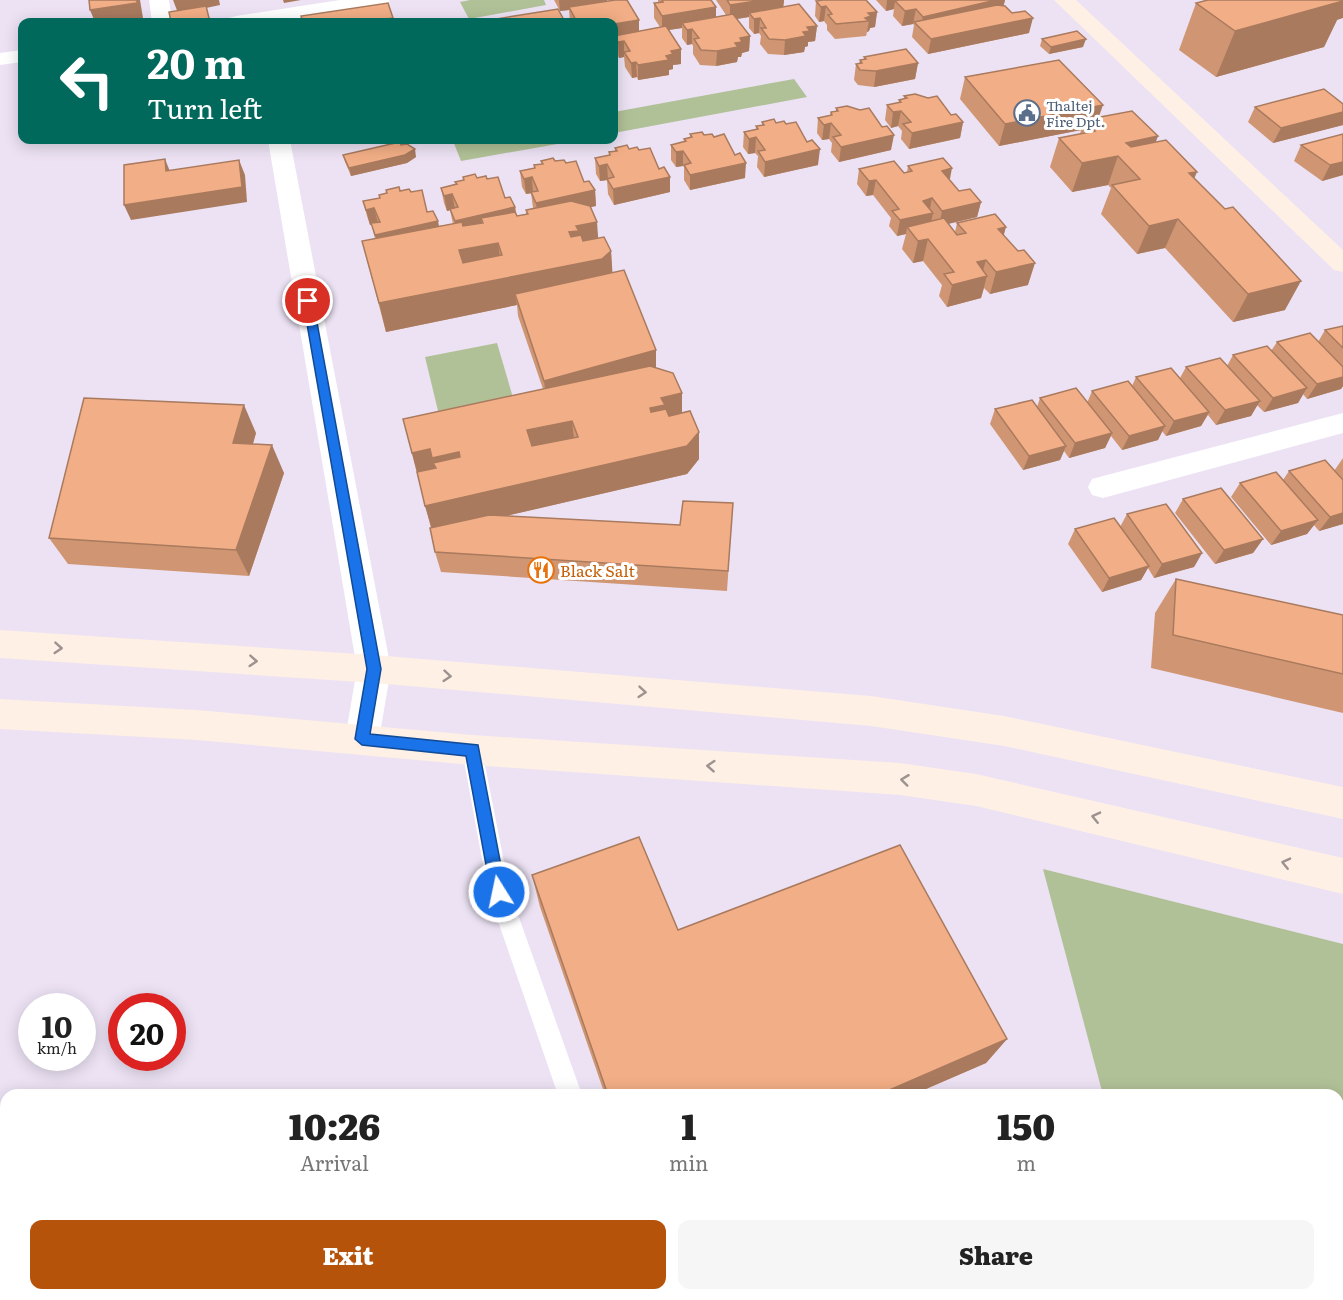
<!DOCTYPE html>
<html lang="en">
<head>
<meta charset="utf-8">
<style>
	:root { --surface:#fff; --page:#f6f6f6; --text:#222; --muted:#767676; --accent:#b45309 }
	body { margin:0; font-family:Literata,serif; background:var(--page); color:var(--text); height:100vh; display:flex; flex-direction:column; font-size:22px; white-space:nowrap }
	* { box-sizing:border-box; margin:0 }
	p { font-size:20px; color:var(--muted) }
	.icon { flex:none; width:33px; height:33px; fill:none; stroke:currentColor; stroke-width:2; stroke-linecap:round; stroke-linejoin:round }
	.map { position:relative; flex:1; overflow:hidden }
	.details { position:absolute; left:0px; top:1089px; width:1344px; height:212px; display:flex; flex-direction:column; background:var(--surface); border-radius:18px 18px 0 0; box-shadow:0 3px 15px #0003 }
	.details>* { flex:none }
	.hud { position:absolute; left:18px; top:18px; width:600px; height:126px; border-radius:12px; box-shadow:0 3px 15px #0003; background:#00695c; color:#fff; overflow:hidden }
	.speed { position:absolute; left:18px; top:993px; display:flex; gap:12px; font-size:30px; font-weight:700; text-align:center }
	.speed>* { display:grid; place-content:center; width:78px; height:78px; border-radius:50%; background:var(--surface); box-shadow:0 3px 15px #0003; line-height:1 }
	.speed small { font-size:15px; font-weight:400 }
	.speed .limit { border:9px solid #d22; background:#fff; color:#111 }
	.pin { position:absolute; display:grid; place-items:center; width:51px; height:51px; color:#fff; margin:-26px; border:3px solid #fff; border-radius:50%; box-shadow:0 2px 6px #0007 }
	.me { position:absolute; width:66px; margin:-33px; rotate:350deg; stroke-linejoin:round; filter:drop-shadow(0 0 4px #0008) }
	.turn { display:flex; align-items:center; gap:21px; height:126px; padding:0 30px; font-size:27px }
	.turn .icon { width:78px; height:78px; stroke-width:2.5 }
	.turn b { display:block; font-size:42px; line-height:51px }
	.eta { display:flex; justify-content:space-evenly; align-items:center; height:102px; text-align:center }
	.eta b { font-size:36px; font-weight:800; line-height:42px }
	.cta { display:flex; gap:12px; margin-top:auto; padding:12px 30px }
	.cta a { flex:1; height:69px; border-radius:12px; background:var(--accent); color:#fff; font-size:24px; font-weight:800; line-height:69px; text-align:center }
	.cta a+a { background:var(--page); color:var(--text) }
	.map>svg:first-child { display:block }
	.green { fill:#b1c197 }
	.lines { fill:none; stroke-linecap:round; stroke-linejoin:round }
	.lane { fill:#fff; fill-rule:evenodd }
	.street { fill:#fff; fill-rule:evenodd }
	.secondary { fill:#fef0e5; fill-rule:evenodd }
	.wall { fill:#d09673 }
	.shaded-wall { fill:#a97a5e }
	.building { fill:#f2ae86; stroke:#a97a5e; stroke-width:1.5; fill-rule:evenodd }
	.oneway { stroke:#9c9390 }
	.route { fill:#1a73e8; stroke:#114b97; stroke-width:1.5 }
	.labels { text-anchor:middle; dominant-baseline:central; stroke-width:6; stroke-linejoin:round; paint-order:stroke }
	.far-service-label { font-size:14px; fill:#4e5e75; stroke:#fff; text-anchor:start }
	.food-label { font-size:16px; fill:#c56008; stroke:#fff; text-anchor:start }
</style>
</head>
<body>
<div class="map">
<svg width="1343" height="1300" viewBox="0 0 1343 1300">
	<rect width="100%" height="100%" fill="#ece2f4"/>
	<g class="green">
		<polygon points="470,0 544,0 546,5 469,19 460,2"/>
		<polygon points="794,79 807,97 614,133 614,112"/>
		<polygon points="460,140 580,140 461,161 453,141"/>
		<polygon points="497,343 514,401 439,415 425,357"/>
		<polygon points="1043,869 1343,944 1343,1300 865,1300 876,1294 1338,1294 1338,1095 1103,1095"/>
		<polygon points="579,1294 582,1300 33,1300 32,1295"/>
	</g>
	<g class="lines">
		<g class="lane">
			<polygon points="472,741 479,744 482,750 510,892 582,1095 558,1095 488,892 462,750 465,744"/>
			<polygon points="631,1294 694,1294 692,1300 633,1300"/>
		</g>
		<g class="street">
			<polygon points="149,0 169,0 172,22 152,22"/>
			<polygon points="340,0 390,0 387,4 380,6 273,22 226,22 229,18 236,16"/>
			<polygon points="22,50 22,62 0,65 0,53"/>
			<polygon points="268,140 290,140 391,669 379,739 374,750 362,754 350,750 345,739 357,669"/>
			<polygon points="1343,413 1343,433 1103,498 1092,495 1088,487 1092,479 1103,476"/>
		</g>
		<g class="secondary">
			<polygon points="1054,0 1076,0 1343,250 1343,272 1334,270"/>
			<polygon points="0,630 374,655 871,696 1004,716 1343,787 1343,819 1004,746 871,726 374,683 0,658"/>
			<polygon points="0,699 197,710 472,735 900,763 976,774 1343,858 1343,894 976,806 900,795 472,765 197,740 0,729"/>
		</g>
	</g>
	<g class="wall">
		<polygon points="554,0 607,0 607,1 639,20 639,31 660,27 654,18 654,3 658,2 658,0 711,0 716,7 716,17 726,15 716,0 784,0 783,7 817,26 815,41 808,42 808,46 805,47 804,52 784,55 768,54 760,44 761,36 759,33 754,34 749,28 749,17 737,19 750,36 749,51 742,53 741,57 738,57 737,62 716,66 700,65 693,54 693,46 692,44 687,45 682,38 682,28 669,30 681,64 673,65 673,69 669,70 669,75 638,80 637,77 632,78 625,67 624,57 619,58 615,51 614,22 570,22 569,10 560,11"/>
		<polygon points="876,0 1005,0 1003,6 1029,33 928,54 912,37 914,25 913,24 902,26 893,16 894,9 886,11"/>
		<polygon points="816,1 877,12 875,27 870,28 869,31 867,32 866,36 835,39 827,30 827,25 824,21 819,22 815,16"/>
		<polygon points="1196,3 1337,20 1324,47 1216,77 1179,50"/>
		<polygon points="1042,39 1083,47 1049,54 1040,46"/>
		<polygon points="864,57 918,63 915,79 874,87 858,85 854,80 856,64 859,64 860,60 864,59"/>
		<polygon points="965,77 1099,117 1158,136 1155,142 1194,178 1285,310 1233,322 1165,248 1137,254 1101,214 1111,188 1108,185 1072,192 1050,167 1059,138 1080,134 1081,130 999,146 960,99"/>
		<polygon points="904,96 951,115 963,122 960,138 909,149 901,139 902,131 898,126 891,128 885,120 887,105 899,103 899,100 904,99"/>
		<polygon points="1343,104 1343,125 1273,143 1248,122 1255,107"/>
		<polygon points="836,108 891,150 839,162 831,152 832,143 829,139 822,140 817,133 818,118 830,115 831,112 836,111"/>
		<polygon points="762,122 776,123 818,165 764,177 757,167 758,156 755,153 748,154 743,147 744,132 756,129 756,126 762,125"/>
		<polygon points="690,134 704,135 745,178 690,190 684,180 684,167 683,166 676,167 671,160 671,145 684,142 684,139 690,138"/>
		<polygon points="401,145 416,157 407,163 351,176 345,162 343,155"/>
		<polygon points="1301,145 1343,175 1322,181 1294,161"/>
		<polygon points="615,148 639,150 659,169 670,177 670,192 614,205 608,194 607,180 600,181 596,174 595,158 609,155 609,152 615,151"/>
		<polygon points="541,161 566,163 584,182 595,190 596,206 590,207 598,238 611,251 612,273 656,368 682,413 699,432 699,459 687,474 505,516 680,525 733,503 727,591 441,572 435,552 431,528 403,419 543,389 518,316 517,305 386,332 362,241 375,239 372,225 370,225 367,216 363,201 379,198 400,191 411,192 439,226 453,224 450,210 447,211 444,203 441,188 456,184 455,182 464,180 463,177 477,178 487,179 505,198 515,207 517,216 526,214 526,210 533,208 531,193 526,194 522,187 520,171 534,168 534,165 542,164"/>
		<polygon points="908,166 950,180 959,191 981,202 977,217 948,224 955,232 957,223 1004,235 1028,285 990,294 984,288 981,298 947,307 939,296 942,285 923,261 913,263 902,249 906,234 897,236 889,226 891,218 873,195 866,196 857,184 859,169 904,173 907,172"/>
		<polygon points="1343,326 1343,386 1341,389 1307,399 1303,394 1298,403 1264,412 1257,405 1251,416 1216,425 1208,415 1201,426 1166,436 1162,431 1158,440 1122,450 1111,436 1105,448 1069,458 1064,451 1060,460 1023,470 990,424 995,409 1037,407 1040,398 1087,403 1092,391 1132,386 1136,377 1180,378 1186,367 1227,366 1233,355 1271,351 1277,342 1318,342 1325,330"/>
		<polygon points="256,433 253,444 284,473 249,576 68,564 49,538"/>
		<polygon points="1343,458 1343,524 1319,531 1314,525 1307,534 1271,545 1231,497 1240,483 1283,480 1289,471 1334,471"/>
		<polygon points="1183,499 1263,539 1253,553 1215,564 1175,513"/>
		<polygon points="1127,514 1202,553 1194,567 1154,578 1148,568 1141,580 1102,592 1068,544 1075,529 1120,527"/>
		<polygon points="1176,579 1343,615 1343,713 1151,668 1155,613"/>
		<polygon points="532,875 678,930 1007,1039 986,1063 912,1095 605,1095 540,907"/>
	</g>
	<g class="shaded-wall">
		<polygon points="137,0 140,0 143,18 114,22 95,22 90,10"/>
		<polygon points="173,0 219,0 220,5 206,8 211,22 210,22 178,13"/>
		<polygon points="283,0 301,0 284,3"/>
		<polygon points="559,0 607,0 607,3 569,7 569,10 560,11"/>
		<polygon points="763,0 784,0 783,11 749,13 749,17 730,20 730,5"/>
		<polygon points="887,0 946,0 895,1 894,9 886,11"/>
		<polygon points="996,0 1005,0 1002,13 920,28 923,17"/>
		<polygon points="1343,0 1343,18 1337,20 1324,47 1216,77 1235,31"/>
		<polygon points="826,6 824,21 819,22 821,7"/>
		<polygon points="716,7 716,22 682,23 682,28 662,31 662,16"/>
		<polygon points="916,9 913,24 902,26 905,11"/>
		<polygon points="877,12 875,27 870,28 869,31 867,32 869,21 865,18 868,13"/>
		<polygon points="393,18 394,22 363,22"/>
		<polygon points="760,18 759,33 754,34 754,19"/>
		<polygon points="1033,18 1029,33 928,54 931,39"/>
		<polygon points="639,20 639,35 614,36 614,39 614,24"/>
		<polygon points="817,26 815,41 808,42 808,46 805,47 804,52 784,55 785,40 803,32 807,27"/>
		<polygon points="692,29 692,44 687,45 687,30"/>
		<polygon points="750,36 749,51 742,53 741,57 738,57 737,62 716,66 717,51 735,43 740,38"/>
		<polygon points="1086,39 1083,47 1049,54 1051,47"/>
		<polygon points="624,41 624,57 619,58 618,42"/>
		<polygon points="681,49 681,64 673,65 673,69 669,70 669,75 638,80 638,65 666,56 671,51"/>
		<polygon points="636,62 637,77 632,78 631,63"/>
		<polygon points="918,63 915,79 874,87 876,71"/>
		<polygon points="1103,105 1095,128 1084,120 1081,130 999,146 1005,124"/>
		<polygon points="901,111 898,126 891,128 893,112"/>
		<polygon points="1343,112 1343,125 1273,143 1281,128"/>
		<polygon points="963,122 960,138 909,149 912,133"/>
		<polygon points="831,123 829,139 822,140 824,125"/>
		<polygon points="894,135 891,150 839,162 841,147"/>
		<polygon points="1158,136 1147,165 1126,143"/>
		<polygon points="756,137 755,153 748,154 749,139"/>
		<polygon points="415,149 416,157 407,163 351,176 349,168"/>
		<polygon points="820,149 818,165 764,177 765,162"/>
		<polygon points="683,151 683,166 676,167 676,152"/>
		<polygon points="1118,156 1108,185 1072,192 1082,163"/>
		<polygon points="165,159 171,174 166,171"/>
		<polygon points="239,160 245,175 247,202 131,220 124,205"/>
		<polygon points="1343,162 1343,175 1322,181 1330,165"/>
		<polygon points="746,163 745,178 690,190 690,175"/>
		<polygon points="607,164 608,180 600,181 599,166"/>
		<polygon points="952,168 949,184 942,171"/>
		<polygon points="1197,172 1185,200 1189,173"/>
		<polygon points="532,177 533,193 526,194 524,179"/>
		<polygon points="670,177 670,192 614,205 613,189"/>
		<polygon points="876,180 873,195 866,196 869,181"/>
		<polygon points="595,190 596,206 538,218 536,203"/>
		<polygon points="452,194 455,209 447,211 444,196"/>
		<polygon points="932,198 929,214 933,213 930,228 907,227 906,234 897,236 900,220 923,201"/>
		<polygon points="981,202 977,217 939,226 942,211"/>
		<polygon points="515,207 517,223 483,223 481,218 483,230 457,236 455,221"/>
		<polygon points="374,208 378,223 370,225 366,210"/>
		<polygon points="1178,219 1165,248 1137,254 1149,226"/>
		<polygon points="438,221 441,237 379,250 375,235"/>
		<polygon points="597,222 599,250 580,254 569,232 576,226"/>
		<polygon points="1006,227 1000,249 998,229"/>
		<polygon points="928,239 923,261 913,263 918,241"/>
		<polygon points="498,243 502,271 464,278 459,250"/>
		<polygon points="611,251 613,280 515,294 517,305 386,332 379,303"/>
		<polygon points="986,260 981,278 987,276 981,298 947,307 952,285 977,262"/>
		<polygon points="1035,263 1028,285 990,294 996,272"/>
		<polygon points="1301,281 1285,310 1233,322 1248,294"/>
		<polygon points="656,350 656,372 547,403 544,381"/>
		<polygon points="1343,377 1343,386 1341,389 1307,399 1317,384"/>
		<polygon points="1307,388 1298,403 1264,412 1273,398"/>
		<polygon points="682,393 682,421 650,436 650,408 661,398"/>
		<polygon points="1260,401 1251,416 1216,425 1225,410"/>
		<polygon points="244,405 256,433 245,470 233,443"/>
		<polygon points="1209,412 1201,426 1166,436 1174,421"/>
		<polygon points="572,421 575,448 531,457 527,430"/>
		<polygon points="1165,426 1158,440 1122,450 1129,436"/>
		<polygon points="699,432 699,459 687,474 433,533 425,506"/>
		<polygon points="1112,433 1105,448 1069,458 1075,443"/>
		<polygon points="272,445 284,473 249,576 236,550"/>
		<polygon points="1066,446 1060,460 1023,470 1029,456"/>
		<polygon points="430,449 437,477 419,480 412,453"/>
		<polygon points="459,452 465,479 434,464 432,458"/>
		<polygon points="1343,513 1343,524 1319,531 1330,517"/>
		<polygon points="1318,520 1307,534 1271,545 1281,531"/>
		<polygon points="1263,539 1253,553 1215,564 1224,550"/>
		<polygon points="1202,553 1194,567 1154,578 1162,564"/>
		<polygon points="1149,566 1141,580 1102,592 1109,578"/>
		<polygon points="1007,1039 986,1063 912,1095 878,1095"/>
	</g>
	<g class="building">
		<polygon points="89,0 137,0 137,3 90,10"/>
		<polygon points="615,0 627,0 639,20 614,24 614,22 577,22 569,7"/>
		<polygon points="662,0 711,0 716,7 662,16 654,3 663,2"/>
		<polygon points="727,0 763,0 730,5"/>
		<polygon points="823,0 866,0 877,12 868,13 871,16 865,18 869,21 836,24 828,15 832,14 826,6 821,7 816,1"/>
		<polygon points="899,0 996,0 923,17 916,9 905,11 895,1"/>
		<polygon points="1208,0 1343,0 1343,1 1235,31 1196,3"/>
		<polygon points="388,3 393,18 363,22 303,22 301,16"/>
		<polygon points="799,4 817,26 807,27 810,31 803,32 806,36 785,40 769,39 761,28 766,28 760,18 754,19 749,13"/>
		<polygon points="997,5 1005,6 1012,13 1025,11 1033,18 931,39 914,22"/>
		<polygon points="206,6 210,22 171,22 169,12"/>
		<polygon points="558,9 565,22 497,22 496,19"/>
		<polygon points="733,14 750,36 740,38 742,42 735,43 738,47 717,51 701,50 694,39 699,38 692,29 687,30 682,23"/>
		<polygon points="666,26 681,49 671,51 673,54 666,56 669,60 638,65 636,62 631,63 624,52 630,51 624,41 618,42 614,36"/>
		<polygon points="1077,31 1086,39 1051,47 1042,39"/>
		<polygon points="906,49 918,63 876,71 860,70 856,64 862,63 860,60 866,59 864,57"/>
		<polygon points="1059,60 1103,105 1005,124 965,77"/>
		<polygon points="1324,89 1343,104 1343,112 1281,128 1255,107"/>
		<polygon points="915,94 928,98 937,96 951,115 956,114 963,122 912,133 903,124 911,122 901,111 893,112 887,105 901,102 899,100 907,98 904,96"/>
		<polygon points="847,106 860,110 869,108 882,127 887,126 894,135 841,147 833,137 841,135 831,123 824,125 818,118 832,115 831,112 838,111 836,108"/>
		<polygon points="1132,111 1158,136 1126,143 1131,147 1166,140 1197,172 1189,173 1225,209 1233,207 1301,281 1248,294 1178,219 1149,226 1112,185 1140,179 1118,156 1082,163 1059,138 1095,131 1084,120"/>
		<polygon points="774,119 776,123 784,121 786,124 796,122 807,142 812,140 820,149 765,162 758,151 765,150 756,137 749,139 744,132 758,129 756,126 764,125 762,122"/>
		<polygon points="702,132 704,135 712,134 714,137 724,134 735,155 740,153 746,163 690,175 684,165 691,163 683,151 676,152 671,145 686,141 684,139 692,137 690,134"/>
		<polygon points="1343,134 1343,162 1330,165 1301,145"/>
		<polygon points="400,142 401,145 407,144 415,149 405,155 349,168 343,155"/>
		<polygon points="627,145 629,149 637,147 639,150 650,148 659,169 664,167 670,177 613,189 607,179 614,177 607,164 599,166 595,158 610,155 609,152 617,151 615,148"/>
		<polygon points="553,158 555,161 564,160 566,163 576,161 584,182 589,181 595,190 536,203 531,192 538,191 532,177 524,179 520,171 535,168 534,165 543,164 541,161"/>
		<polygon points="943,158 952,168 942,171 959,191 970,189 981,202 942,211 932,198 923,201 933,213 900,220 892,211 899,209 876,180 869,181 859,169 894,161 904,173 912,171 908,166"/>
		<polygon points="165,159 166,171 239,160 242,187 124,205 124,165"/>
		<polygon points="475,174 477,178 486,176 487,179 498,177 505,198 510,197 515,207 455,221 450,209 458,207 452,194 444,196 441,188 457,184 455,182 464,180 463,177"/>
		<polygon points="399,187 400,191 409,189 411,192 422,190 427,212 433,211 438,221 375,235 371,223 380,222 374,208 366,210 363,201 380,198 379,195 387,193 386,190"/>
		<path d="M571,201L590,206L597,222L576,226L579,231L569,232L571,237L581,235L583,241L604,237L611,251L602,259L379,303L362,241L462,222L463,226L483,223L481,218L515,212L517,216L528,214L526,210ZM498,243L502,255L463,263L459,250Z"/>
		<polygon points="995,214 1006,227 998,229 1018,251 1024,250 1035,263 996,272 986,260 977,262 987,276 952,285 944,274 954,272 928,239 918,241 907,227 944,218 957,235 966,233 957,223"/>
		<polygon points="624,270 656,350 544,381 515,294"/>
		<polygon points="1343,326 1343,348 1325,330"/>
		<polygon points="1310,333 1343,367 1343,377 1317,384 1277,342"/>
		<polygon points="1267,346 1307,388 1273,398 1233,355"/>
		<polygon points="1220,358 1260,401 1225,410 1186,367"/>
		<path d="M650,366L673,373L682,393L661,398L665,405L650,408L651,412L666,409L669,416L690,411L699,432L687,446L425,506L417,472L436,468L433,463L460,457L459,452L432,458L430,449L412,453L403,419ZM572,421L578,437L532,446L527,430Z"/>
		<polygon points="1171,368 1209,412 1174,421 1136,377"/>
		<polygon points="1128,381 1165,426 1129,436 1092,391"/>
		<polygon points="1076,388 1112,433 1075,443 1040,398"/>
		<polygon points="84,398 244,405 233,443 272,445 236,550 49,538"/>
		<polygon points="1032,400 1066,446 1029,456 995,409"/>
		<polygon points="1325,460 1343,480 1343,513 1330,517 1289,471"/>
		<polygon points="1276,472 1318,520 1281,531 1240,483"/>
		<polygon points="1221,488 1263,539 1224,550 1183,499"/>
		<polygon points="683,501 733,503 728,571 435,552 430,528 489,515 680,525"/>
		<polygon points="1166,504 1202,553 1162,564 1127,514"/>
		<polygon points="1114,518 1149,566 1109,578 1075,529"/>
		<polygon points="1176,579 1343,615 1343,674 1173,635"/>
		<polygon points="639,837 678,930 900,845 1007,1039 878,1095 608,1095 532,875"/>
	</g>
	<defs><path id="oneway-chevron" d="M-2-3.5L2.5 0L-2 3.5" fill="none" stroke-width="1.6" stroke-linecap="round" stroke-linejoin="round" transform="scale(1.5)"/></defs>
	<g class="oneway">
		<use href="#oneway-chevron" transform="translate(58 648) rotate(4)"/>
		<use href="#oneway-chevron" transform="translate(253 661) rotate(4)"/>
		<use href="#oneway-chevron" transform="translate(447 676) rotate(5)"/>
		<use href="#oneway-chevron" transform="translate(642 692) rotate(5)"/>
		<use href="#oneway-chevron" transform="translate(711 766) rotate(-176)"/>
		<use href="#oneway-chevron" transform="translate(905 780) rotate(-173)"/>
		<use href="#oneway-chevron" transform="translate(1096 817) rotate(-167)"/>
		<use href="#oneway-chevron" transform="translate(1286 863) rotate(-167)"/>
	</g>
	<polygon class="route" points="308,297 313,301 381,669 370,734 478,745 506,892 504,897 499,899 493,897 491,892 466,756 362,745 355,739 367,669 303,301"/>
	<defs>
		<g id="civic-ring" transform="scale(1.35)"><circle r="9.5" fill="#fff" stroke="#5c6f8a" stroke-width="1.5"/><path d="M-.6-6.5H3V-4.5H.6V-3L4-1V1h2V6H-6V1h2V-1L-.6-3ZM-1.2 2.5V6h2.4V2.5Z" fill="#5c6f8a"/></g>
		<g id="restaurant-ring" transform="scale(1.35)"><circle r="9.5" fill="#fff" stroke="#e8710a" stroke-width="1.5"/><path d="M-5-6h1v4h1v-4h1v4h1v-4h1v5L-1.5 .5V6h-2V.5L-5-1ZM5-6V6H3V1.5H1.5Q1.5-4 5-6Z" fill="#e8710a"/></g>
	</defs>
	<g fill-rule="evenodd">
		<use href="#civic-ring" x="1027" y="113"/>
		<use href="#restaurant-ring" x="541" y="570"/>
	</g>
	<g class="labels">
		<g class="far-service-label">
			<text x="1046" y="105">Thaltej<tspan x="1046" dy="16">Fire Dpt.</tspan></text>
		</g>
		<g class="food-label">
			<text x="560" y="570">Black Salt</text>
		</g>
	</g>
</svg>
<div class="speed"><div>10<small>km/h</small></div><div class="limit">20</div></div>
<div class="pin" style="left:308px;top:301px;background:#d93025"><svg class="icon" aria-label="arrive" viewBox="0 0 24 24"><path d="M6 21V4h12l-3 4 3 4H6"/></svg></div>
<svg class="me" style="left:499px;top:892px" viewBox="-20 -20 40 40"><circle r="17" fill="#1a73e8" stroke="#fff" stroke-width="3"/><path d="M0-11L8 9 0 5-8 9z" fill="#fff"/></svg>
<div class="hud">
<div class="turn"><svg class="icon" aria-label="left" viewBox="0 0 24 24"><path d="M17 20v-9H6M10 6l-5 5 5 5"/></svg><div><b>20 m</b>Turn left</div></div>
</div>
<section class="details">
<div class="eta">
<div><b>10:26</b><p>Arrival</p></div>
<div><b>1</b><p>min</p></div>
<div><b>150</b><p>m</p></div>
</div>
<div class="cta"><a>Exit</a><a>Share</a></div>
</section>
</div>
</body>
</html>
